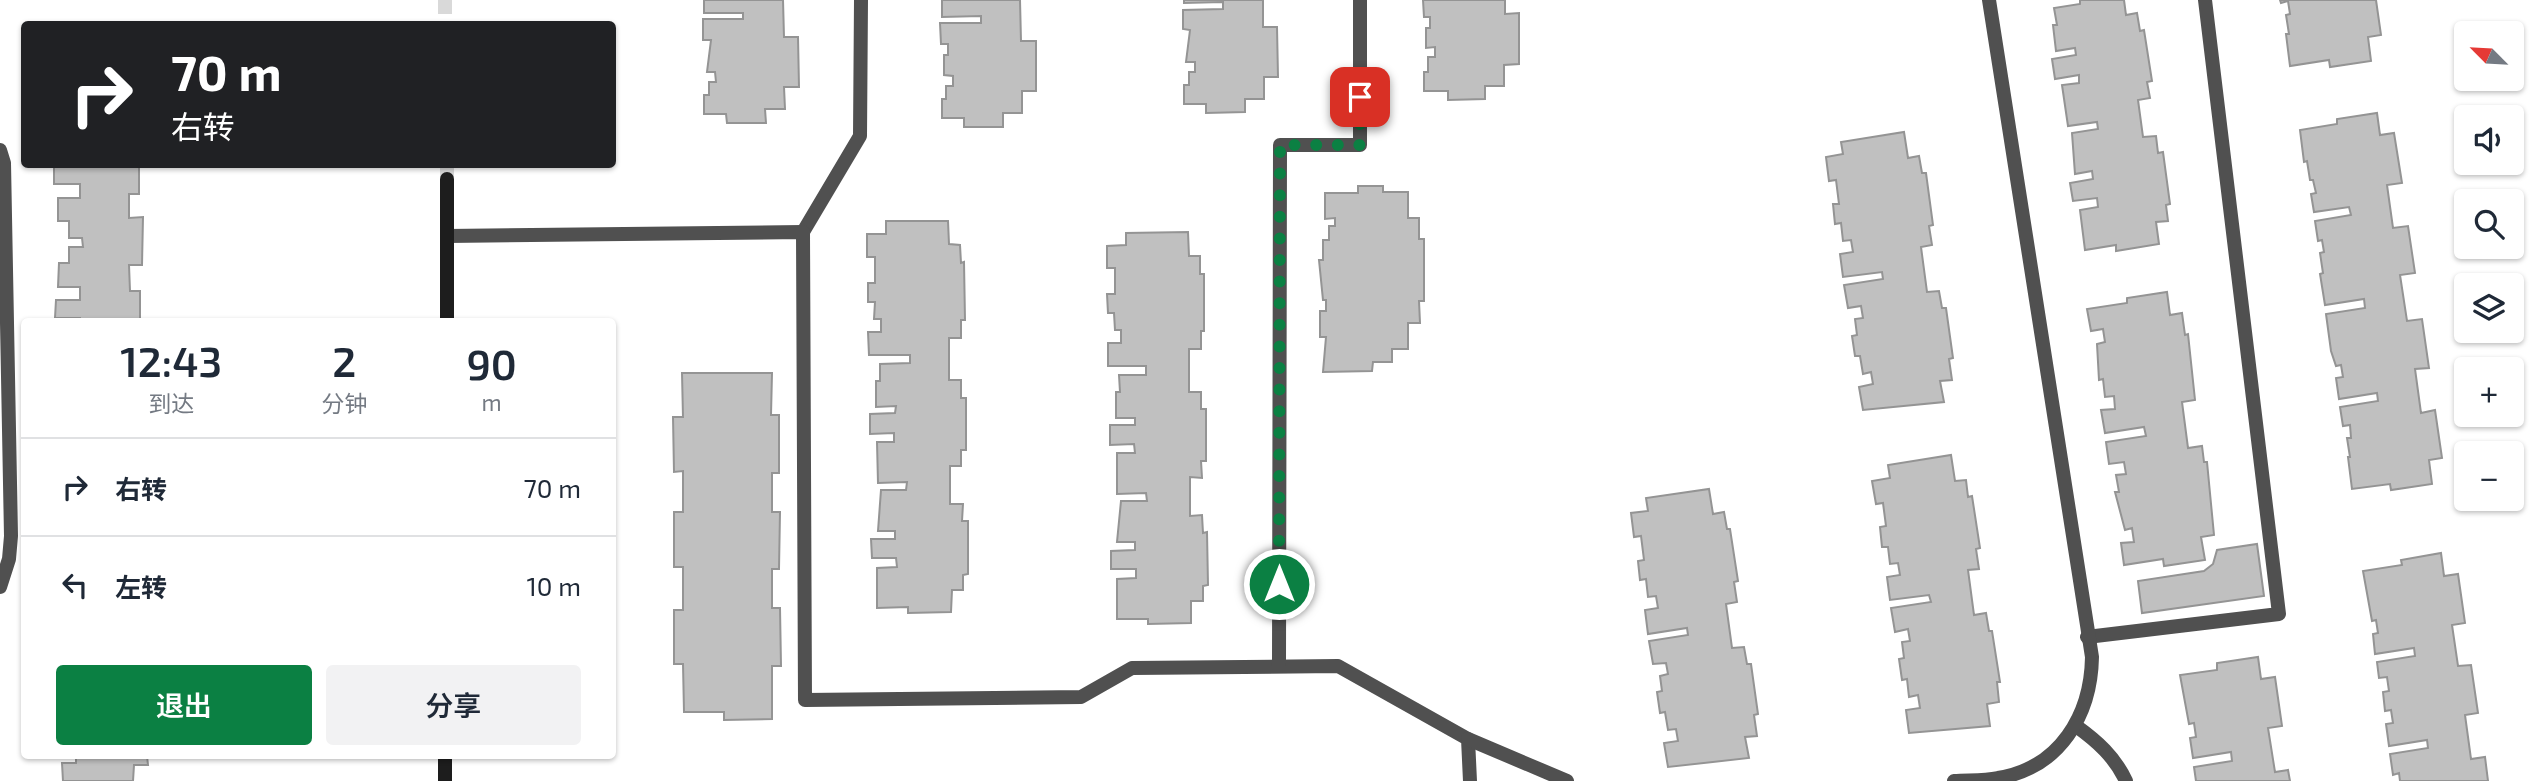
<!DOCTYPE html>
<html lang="zh">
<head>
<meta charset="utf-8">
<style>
	:root { --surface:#fff; --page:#f2f2f3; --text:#1f2937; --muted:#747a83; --line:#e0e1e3; --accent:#0b8043 }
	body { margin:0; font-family:"Exo 2","Noto Sans SC",sans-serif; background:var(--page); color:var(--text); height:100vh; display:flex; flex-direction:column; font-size:26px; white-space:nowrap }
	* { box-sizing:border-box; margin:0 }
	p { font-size:23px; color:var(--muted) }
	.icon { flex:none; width:38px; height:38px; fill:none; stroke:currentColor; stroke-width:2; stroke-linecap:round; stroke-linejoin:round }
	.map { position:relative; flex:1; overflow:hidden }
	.details { position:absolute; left:21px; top:318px; width:595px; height:441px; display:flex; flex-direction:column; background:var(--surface); border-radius:7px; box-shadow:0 2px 5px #0004 }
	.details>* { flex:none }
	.guide { position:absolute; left:21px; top:21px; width:595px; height:147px; border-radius:7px; box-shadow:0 2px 5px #0004; background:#202124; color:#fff; overflow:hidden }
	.needle { width:46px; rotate:294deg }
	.controls { position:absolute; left:2454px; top:21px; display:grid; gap:14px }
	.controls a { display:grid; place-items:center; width:70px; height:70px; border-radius:7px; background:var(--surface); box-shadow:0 2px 5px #0004; font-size:35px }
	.pin { position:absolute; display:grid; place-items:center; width:60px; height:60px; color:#fff; margin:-30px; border-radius:14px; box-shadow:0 4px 10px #0006 }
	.me { position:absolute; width:77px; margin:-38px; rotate:0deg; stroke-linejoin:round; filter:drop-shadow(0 0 5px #0008) }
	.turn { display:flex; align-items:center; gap:24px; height:147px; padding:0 35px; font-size:32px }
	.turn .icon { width:91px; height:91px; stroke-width:2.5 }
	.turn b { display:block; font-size:49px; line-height:60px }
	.eta { display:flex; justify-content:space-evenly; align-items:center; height:119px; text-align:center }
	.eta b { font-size:42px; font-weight:600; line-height:49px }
	.action { display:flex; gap:14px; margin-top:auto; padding:14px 35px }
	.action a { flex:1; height:80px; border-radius:7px; background:var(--accent); color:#fff; font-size:28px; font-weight:600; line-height:80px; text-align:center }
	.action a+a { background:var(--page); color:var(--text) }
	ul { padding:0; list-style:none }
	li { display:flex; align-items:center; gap:21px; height:98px; padding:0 35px; border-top:2px solid var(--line) }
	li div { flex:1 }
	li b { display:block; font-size:26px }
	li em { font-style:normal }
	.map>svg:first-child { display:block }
	.building { fill:#c0c0c0; stroke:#949494; stroke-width:2 }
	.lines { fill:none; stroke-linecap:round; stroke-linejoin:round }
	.secondary-tunnel { stroke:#d9d9d9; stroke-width:14; stroke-dasharray:14 7; stroke-linecap:butt }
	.lane { stroke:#505050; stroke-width:14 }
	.secondary { stroke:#1d1d1d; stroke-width:14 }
	.route { stroke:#0b8043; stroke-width:12; stroke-dasharray:0 21.6 }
</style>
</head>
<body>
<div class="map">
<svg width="2546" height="781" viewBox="0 0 2546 781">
	<rect width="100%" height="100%" fill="#fff"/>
	<g class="building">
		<polygon points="704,0 783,0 784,37 798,37 799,87 784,87 785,109 765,109 766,123 727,123 726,114 704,114 704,95 709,95 709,82 716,82 715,72 707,72 711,40 703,40 703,19 743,19 743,13 704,13"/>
		<polygon points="942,0 1020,0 1021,41 1036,41 1036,91 1022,91 1022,113 1003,113 1003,127 964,127 964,118 942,118 942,99 946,99 946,86 953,86 953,76 944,75 944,55 948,55 948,44 941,44 940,23 981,23 981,16 942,17"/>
		<polygon points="1184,0 1263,0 1263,27 1277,27 1278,77 1264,77 1264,99 1245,99 1245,112 1206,113 1206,104 1184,104 1184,85 1189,85 1189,72 1195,72 1195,62 1186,62 1190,30 1183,29 1183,10 1223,9 1223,2 1184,3"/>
		<polygon points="1423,0 1505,0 1505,14 1519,13 1519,64 1504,65 1504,86 1485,86 1485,99 1448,100 1448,91 1424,91 1424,72 1428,72 1428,57 1435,57 1435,47 1426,48 1426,28 1430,28 1430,17 1424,17"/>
		<polygon points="2080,0 2124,0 2126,15 2137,13 2140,31 2144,30 2152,81 2147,82 2150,98 2138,100 2143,137 2156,136 2158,153 2163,152 2170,204 2166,205 2168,221 2156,222 2159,244 2116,251 2116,245 2085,250 2080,210 2098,207 2097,198 2073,201 2070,183 2093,179 2092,171 2075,174 2072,133 2098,129 2097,122 2068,126 2062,85 2079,83 2079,75 2055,79 2052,59 2076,55 2075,48 2056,51 2053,25 2057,25 2054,8 2080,4"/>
		<polygon points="2280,0 2376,0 2381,35 2368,37 2371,61 2330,67 2329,60 2290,66 2286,34 2289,34 2286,15 2290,14 2288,1 2281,3"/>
		<polygon points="2377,113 2380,135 2394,133 2402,183 2387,185 2393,228 2408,226 2415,273 2400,275 2407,321 2422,319 2429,368 2415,369 2421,413 2435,410 2442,458 2429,460 2432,484 2391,490 2390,484 2352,489 2348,457 2350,457 2347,438 2351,438 2350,425 2343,426 2340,407 2378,401 2377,393 2339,399 2336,378 2343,377 2341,365 2336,366 2331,351 2326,314 2365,308 2364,299 2325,305 2320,274 2323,273 2320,253 2324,252 2322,240 2318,241 2315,221 2351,215 2349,207 2314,212 2311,194 2316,193 2313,180 2310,180 2307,161 2304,162 2300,130 2337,124 2337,119"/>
		<polygon points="1904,132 1908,158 1919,156 1922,173 1926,173 1933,225 1929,226 1932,245 1921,247 1927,292 1939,291 1942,308 1946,308 1953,358 1949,359 1952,380 1940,381 1944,402 1863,410 1859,387 1873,384 1871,372 1863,374 1860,356 1855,356 1852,336 1857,335 1855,319 1863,318 1861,306 1848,308 1844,285 1883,279 1882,272 1843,277 1840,254 1853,252 1851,240 1843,241 1841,223 1835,224 1833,204 1839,204 1836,180 1829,181 1826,157 1843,154 1841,142"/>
		<polygon points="79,164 139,164 139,194 129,194 129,218 143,217 142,265 129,265 130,291 140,291 140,322 80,322 80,318 55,318 56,300 80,300 80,287 58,287 59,263 69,263 69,247 83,247 82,238 69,238 69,221 58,221 58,198 80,198 80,184 54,184 54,167"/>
		<polygon points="1358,186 1383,186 1383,192 1408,192 1408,218 1419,218 1419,239 1424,239 1424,301 1419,301 1420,323 1408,323 1408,349 1392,349 1392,362 1373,362 1372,371 1323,372 1326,337 1320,337 1320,311 1326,311 1326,300 1323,300 1319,260 1323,260 1323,240 1329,240 1329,226 1335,226 1335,218 1325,219 1325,193 1358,193"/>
		<polygon points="886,221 948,221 949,244 960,245 961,263 964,262 965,320 961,320 961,338 949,338 949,380 961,380 961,398 966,398 966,450 961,450 961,466 950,466 950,504 963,504 962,521 968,521 968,574 963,575 963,590 952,590 951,612 908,613 908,607 877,608 877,568 897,567 896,558 872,558 871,539 895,539 895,531 878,531 881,490 906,490 907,482 878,483 877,442 894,442 894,433 870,434 870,414 895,413 896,406 876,407 876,381 880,381 880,364 910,363 910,355 869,355 868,332 881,332 881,319 874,319 875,302 868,302 868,283 875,283 875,257 867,257 867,234 886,234"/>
		<polygon points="1188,232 1189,256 1200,256 1200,274 1204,274 1204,331 1201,331 1201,349 1189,349 1189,392 1201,392 1201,409 1206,409 1206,461 1201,461 1202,478 1190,477 1190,516 1202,515 1203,533 1207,532 1208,585 1203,586 1203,601 1191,601 1191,623 1148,624 1148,619 1117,619 1117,579 1136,578 1136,569 1111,569 1111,551 1135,550 1135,542 1117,542 1121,501 1147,501 1146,493 1117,494 1117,453 1135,453 1134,444 1110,445 1110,425 1135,425 1135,418 1116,418 1116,392 1120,392 1119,375 1146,375 1146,366 1108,366 1108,343 1121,343 1121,330 1115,330 1114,313 1108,313 1107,294 1115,294 1115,268 1107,268 1107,246 1126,245 1126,233"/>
		<polygon points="2167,292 2170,315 2182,313 2185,335 2188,334 2195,400 2182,402 2188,448 2202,446 2204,462 2207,462 2214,535 2201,537 2205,560 2164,566 2163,559 2124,565 2121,543 2134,542 2132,528 2125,530 2115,492 2119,492 2116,475 2126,474 2124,462 2109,464 2106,442 2146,436 2144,427 2105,433 2101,410 2115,409 2114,396 2105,397 2103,379 2099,380 2097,344 2105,342 2103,329 2091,331 2087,309 2127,303 2127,298"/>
		<polygon points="682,373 772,373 771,415 779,415 779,473 772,473 772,512 780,512 779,569 772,569 772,608 780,608 781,666 772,666 772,719 724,720 724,712 684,712 683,664 674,664 674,610 683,610 683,567 674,567 674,512 683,512 683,471 674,472 673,417 683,417"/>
		<polygon points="1951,455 1955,481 1966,480 1968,497 1972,496 1980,548 1976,549 1979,569 1968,570 1974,615 1986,613 1989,631 1992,631 2000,682 1997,682 1999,702 1987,704 1990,726 1909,733 1906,710 1920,708 1918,695 1909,697 1907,679 1902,680 1899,659 1904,658 1902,642 1910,641 1908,629 1895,632 1891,608 1931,602 1929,595 1890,600 1887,577 1900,575 1898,563 1890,564 1888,547 1882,547 1880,527 1886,526 1883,503 1876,504 1872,481 1890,478 1888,465"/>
		<polygon points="1709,489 1713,514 1724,512 1727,529 1730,529 1738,581 1734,582 1737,602 1726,604 1732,648 1744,647 1747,664 1751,664 1758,714 1754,715 1757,736 1745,737 1749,758 1668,767 1664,743 1678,741 1676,729 1668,730 1665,712 1660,713 1657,692 1662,691 1660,676 1668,674 1666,663 1653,664 1649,641 1688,635 1687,628 1648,634 1645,610 1658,608 1656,596 1648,597 1646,579 1640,580 1638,561 1644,560 1641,536 1634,537 1631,513 1648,511 1646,498"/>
		<polygon points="2257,544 2264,596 2142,613 2138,581 2204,571 2213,564 2217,550"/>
		<polygon points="2441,553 2444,576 2458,574 2465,623 2452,625 2458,666 2471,665 2478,713 2465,715 2471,759 2485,757 2488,781 2400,781 2399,773 2393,775 2390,754 2428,748 2427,740 2389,746 2386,724 2393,723 2391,710 2385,711 2383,692 2389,691 2387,677 2379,678 2377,662 2415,656 2414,648 2375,654 2373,634 2378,633 2376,620 2372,621 2363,571 2402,565 2401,560"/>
		<polygon points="2258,657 2261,679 2275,677 2282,726 2268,728 2275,772 2288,770 2290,781 2196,781 2194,767 2232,761 2231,752 2193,758 2190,738 2196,737 2194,723 2189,724 2180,675 2217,670 2217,663"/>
		<polygon points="76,756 147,756 148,765 134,765 133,781 63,781 62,763 76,763"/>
	</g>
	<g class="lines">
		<g class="secondary-tunnel">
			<polyline points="445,0 445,24"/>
			<polyline points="447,164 447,179"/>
		</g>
		<g class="lane">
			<polyline points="0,150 4,163 11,536 9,559 0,587"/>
			<polyline points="803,232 860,136 861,0"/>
			<polyline points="447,236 803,232 805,700 1081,697 1132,668 1338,666 1468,739 1470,781"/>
			<polyline points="2087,637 2279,614 2205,0"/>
			<polyline points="1279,666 1280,145 1360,145 1360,0"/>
			<path d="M2076,726C2097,741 2115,757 2126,781"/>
			<polyline points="1468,739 1567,781"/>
			<path d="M1954,781C1969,780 1984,781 1998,778C2060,768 2091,715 2092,657L1989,0"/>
		</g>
		<g class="secondary">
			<polyline points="447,322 447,179"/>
			<polyline points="445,781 445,756"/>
		</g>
	</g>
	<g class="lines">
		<polyline class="route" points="1279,584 1280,145 1360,145 1360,97"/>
	</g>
</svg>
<div class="controls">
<a><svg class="needle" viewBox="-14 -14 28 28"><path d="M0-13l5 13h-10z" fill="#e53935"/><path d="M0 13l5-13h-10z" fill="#747a83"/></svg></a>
<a><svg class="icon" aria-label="sound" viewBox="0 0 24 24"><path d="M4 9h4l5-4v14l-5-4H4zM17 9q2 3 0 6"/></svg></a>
<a><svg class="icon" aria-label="search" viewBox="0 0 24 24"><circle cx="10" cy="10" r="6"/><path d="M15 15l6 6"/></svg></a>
<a><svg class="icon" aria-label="layers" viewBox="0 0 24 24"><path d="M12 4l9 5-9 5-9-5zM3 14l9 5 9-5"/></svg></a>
<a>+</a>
<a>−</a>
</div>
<div class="pin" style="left:1360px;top:97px;background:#d93025"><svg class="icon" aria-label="arrive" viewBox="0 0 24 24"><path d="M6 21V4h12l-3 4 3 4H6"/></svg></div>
<svg class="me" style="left:1279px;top:584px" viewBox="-20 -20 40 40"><circle r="17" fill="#0b8043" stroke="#fff" stroke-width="3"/><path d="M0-11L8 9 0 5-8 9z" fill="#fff"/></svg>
<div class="guide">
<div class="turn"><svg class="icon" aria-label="right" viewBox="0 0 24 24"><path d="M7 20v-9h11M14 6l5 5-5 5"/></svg><div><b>70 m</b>右转</div></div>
</div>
<section class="details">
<div class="eta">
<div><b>12:43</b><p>到达</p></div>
<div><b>2</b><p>分钟</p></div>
<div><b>90</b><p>m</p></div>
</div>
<ul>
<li><svg class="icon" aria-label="right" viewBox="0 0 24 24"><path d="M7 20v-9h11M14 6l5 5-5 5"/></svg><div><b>右转</b></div><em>70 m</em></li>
<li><svg class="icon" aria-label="left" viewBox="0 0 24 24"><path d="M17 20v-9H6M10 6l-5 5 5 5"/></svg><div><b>左转</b></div><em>10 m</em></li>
</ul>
<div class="action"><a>退出</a><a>分享</a></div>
</section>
</div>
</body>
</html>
